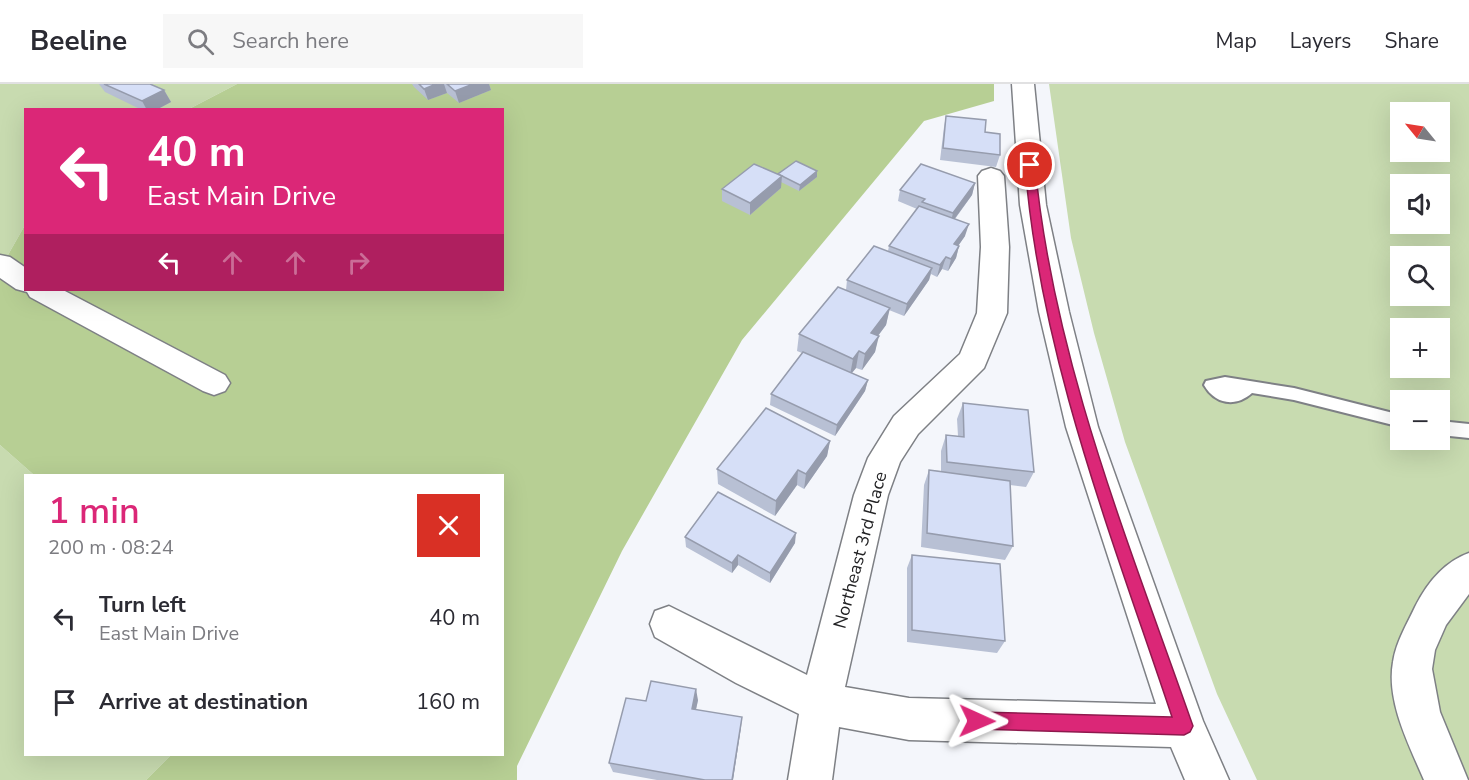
<!DOCTYPE html>
<html lang="en">
<head>
<meta charset="utf-8">
<style>
	:root { --surface:#fff; --page:#f7f7f7; --text:#2b2b33; --muted:#7c7c81; --line:#e1e1e2; --accent:#db2777 }
	body { margin:0; font-family:"Nunito Sans",sans-serif; background:var(--page); color:var(--text); height:100vh; display:flex; flex-direction:column; font-size:22px; white-space:nowrap }
	* { box-sizing:border-box; margin:0 }
	p { font-size:20px; color:var(--muted) }
	.icon { flex:none; width:33px; height:33px; fill:none; stroke:currentColor; stroke-width:2; stroke-linecap:round; stroke-linejoin:round }
	.map { position:relative; flex:1; overflow:hidden }
	.details { position:absolute; left:24px; top:390px; width:480px; height:282px; display:flex; flex-direction:column; background:var(--surface); border-radius:0px; box-shadow:0 6px 24px #0002 }
	.details>* { flex:none }
	.top-card { position:absolute; left:24px; top:24px; width:480px; height:183px; border-radius:0px; box-shadow:0 6px 24px #0002; background:#db2777; color:#fff; overflow:hidden }
	.needle { width:39px; rotate:300deg }
	.buttons { position:absolute; left:1390px; top:18px; display:grid; gap:12px }
	.buttons a { display:grid; place-items:center; width:60px; height:60px; border-radius:0px; background:var(--surface); box-shadow:0 6px 24px #0002; font-size:30px }
	.pin { position:absolute; display:grid; place-items:center; width:51px; height:51px; color:#fff; margin:-26px; border:3px solid #fff; border-radius:50%; box-shadow:0 2px 6px #0007 }
	.me { position:absolute; width:66px; margin:-33px; rotate:91deg; stroke-linejoin:round; filter:drop-shadow(0 0 4px #0008) }
	.turn { display:flex; align-items:center; gap:21px; height:126px; padding:0 24px; font-size:27px }
	.turn .icon { width:78px; height:78px; stroke-width:2.5 }
	.turn b { display:block; font-size:42px; line-height:51px }
	.lanes { display:flex; align-items:center; height:57px; padding:0 24px; background:#0003; justify-content:center; gap:30px; direction:ltr }
	.lanes .off { opacity:.35 }
	.round { display:grid; place-items:center; flex:none; width:63px; height:63px; border-radius:0px; background:var(--page) }
	.overview { display:flex; align-items:center; justify-content:space-between; height:102px; padding:0 24px }
	h1 { font-size:36px; font-weight:600; line-height:45px; color:var(--accent) }
	ul { padding:0; list-style:none }
	li { display:flex; align-items:center; gap:18px; height:84px; padding:0 24px }
	li div { flex:1 }
	li b { display:block; font-size:22px }
	li em { font-style:normal }
	header { display:flex; align-items:center; gap:36px; box-sizing:border-box; height:84px; padding:0 30px; background:var(--surface); border-bottom:2px solid var(--line) }
	header strong { font-size:28px }
	nav { display:flex; gap:33px; margin-inline-start:auto; font-size:21px }
	.search { width:420px; height:54px; background:var(--page); display:flex; align-items:center; gap:15px; box-sizing:border-box; padding:0 21px; border-radius:0px; color:var(--muted); font-size:22px }
	.map>svg:first-child { display:block }
	.green { fill:#c8dbb0; fill-rule:evenodd }
	.forest { fill:#b7cf94 }
	.lines { fill:none; stroke-linecap:round; stroke-linejoin:round }
	.lane-casing { stroke:#7e8085; stroke-width:4 }
	.street-casing { stroke:#7e8085; stroke-width:3 }
	.lane { fill:#fff; fill-rule:evenodd }
	.street { fill:#fff; fill-rule:evenodd }
	.wall { fill:#b8c0d4 }
	.shaded-wall { fill:#969cad }
	.building { fill:#d6dff7; stroke:#969cad; stroke-width:1.5 }
	.route { fill:#db2777; stroke:#8e194d; stroke-width:1.5 }
	.labels { text-anchor:middle; dominant-baseline:central; stroke-width:4.5; stroke-linejoin:round; paint-order:stroke }
	.street-label { font-size:18px; fill:#222224; stroke:#fff }
</style>
</head>
<body>
<header>
<strong>Beeline</strong>
<div class="search"><svg class="icon" aria-label="search" viewBox="0 0 24 24"><circle cx="10" cy="10" r="6"/><path d="M15 15l6 6"/></svg>Search here</div>
<nav><a>Map</a><a>Layers</a><a>Share</a></nav>
</header>
<div class="map">
<svg width="1469" height="696" viewBox="0 0 1469 696">
	<rect width="100%" height="100%" fill="#f4f6fb"/>
	<g class="green">
		<polygon points="0,0 237,0 189,25 26,26 25,141 0,185"/>
		<path d="M1049,0H1469V696H1257L1217,610L1125,358L1094,249L1071,154ZM1401,28H1440V68H1401ZM1401,100H1440V140H1401ZM1401,172H1440V212H1401ZM1401,244H1440V284H1401ZM1401,316H1440V356H1401Z"/>
		<polygon points="0,361 34,391 26,392 26,670 171,671 146,696 0,696"/>
	</g>
	<polygon class="forest" points="237,0 994,0 994,17 924,37 742,256 622,467 517,682 517,696 146,696 171,671 502,670 502,392 34,391 0,361 0,185 25,141 26,206 502,206 502,26 189,25"/>
	<g class="lines">
		<g class="lane-casing">
			<g id="lane">
				<path d="M1225,293L1294,304L1401,331V343L1294,316L1252,309C1235,324 1215,320 1204,301L1206,297Z"/>
				<polygon points="1440,337 1469,340 1469,354 1440,351"/>
			</g>
		</g>
		<g class="street-casing">
			<g id="street">
				<polygon points="1012,0 1034,0 1046,121 1069,228 1098,343 1203,637 1229,696 1185,696 1171,663 909,656 839,643 832,696 788,696 799,630 736,599 655,553 650,540 655,527 669,522 807,591 854,411 868,374 894,332 960,270 977,229 981,163 978,92 982,87 991,84 1000,87 1004,92 1009,163 1007,229 984,284 918,350 900,378 888,411 845,603 909,614 1156,620 1066,343 1039,228 1020,121"/>
				<polygon points="0,171 10,173 26,184 26,206 63,206 225,291 230,299 225,307 214,311 203,307 30,213 27,208 16,205 0,194"/>
				<path d="M1469,469V510L1446,541L1435,566L1432,585L1440,628L1468,696H1424C1409,661 1386,617 1393,578C1396,558 1407,540 1415,523C1427,499 1444,478 1469,469Z"/>
			</g>
		</g>
		<use href="#lane" class="lane"/>
		<use href="#street" class="street"/>
	</g>
	<g class="wall">
		<polygon points="99,0 151,0 164,6 171,18 156,26 142,26 105,8"/>
		<polygon points="412,0 489,0 491,6 459,19 447,9 428,16 414,3"/>
		<polygon points="946,32 985,48 1000,71 996,83 940,76 944,43"/>
		<polygon points="778,90 817,93 799,107 781,98 781,104 750,131 722,117 722,105"/>
		<polygon points="975,99 972,111 955,135 965,152 958,162 959,162 956,174 948,187 942,185 937,193 931,190 929,196 904,232 889,226 886,241 878,252 875,268 862,286 856,284 852,289 868,296 865,307 835,352 770,321 771,310 802,269 797,267 799,250 846,206 847,196 888,167 889,162 917,125 898,117 900,106"/>
		<polygon points="963,319 1034,388 1026,403 1010,401 1013,462 1005,476 921,463 924,401 929,386 941,387 941,367 946,351 958,352 957,335"/>
		<polygon points="830,357 827,372 804,405 797,401 775,432 718,400 717,385"/>
		<polygon points="685,453 795,459 770,499 738,481 732,489 686,463"/>
		<polygon points="912,471 1005,557 997,569 907,558 907,484"/>
		<polygon points="698,616 696,625 741,643 733,696 657,696 613,688 609,679 646,617"/>
	</g>
	<g class="shaded-wall">
		<polygon points="436,0 444,0 447,9 428,16 424,5"/>
		<polygon points="473,0 489,0 491,6 459,19 455,7"/>
		<polygon points="164,6 171,18 156,26 147,26 142,17"/>
		<polygon points="817,87 817,93 799,107 800,101"/>
		<polygon points="782,92 781,104 750,131 750,119"/>
		<polygon points="975,99 972,111 950,141 953,129"/>
		<polygon points="969,140 965,152 951,172 954,160"/>
		<polygon points="959,162 956,174 948,187 951,175"/>
		<polygon points="946,173 942,185 937,193 940,181"/>
		<polygon points="932,184 929,196 904,232 907,220"/>
		<polygon points="890,224 886,241 868,265 871,249"/>
		<polygon points="879,252 875,268 862,286 865,270"/>
		<polygon points="859,267 856,284 850,291 853,275"/>
		<polygon points="868,296 865,307 835,352 837,341"/>
		<polygon points="830,357 827,372 804,405 806,390"/>
		<polygon points="798,386 797,401 775,432 776,417"/>
		<polygon points="796,449 795,459 770,499 770,489"/>
		<polygon points="738,471 738,481 732,489 732,479"/>
		<polygon points="696,605 698,616 694,635 692,625"/>
		<polygon points="742,633 741,643 733,696 732,696"/>
	</g>
	<g class="building">
		<polygon points="104,0 150,0 164,6 142,17"/>
		<polygon points="419,0 436,0 424,5"/>
		<polygon points="447,0 473,0 455,7"/>
		<polygon points="946,32 986,36 985,48 1000,50 1000,71 943,64"/>
		<polygon points="796,77 817,87 800,101 778,90"/>
		<polygon points="754,80 782,92 750,119 722,105"/>
		<polygon points="921,80 975,99 953,129 922,118 925,115 900,106"/>
		<polygon points="919,122 969,140 954,160 959,162 951,175 946,173 940,181 889,162"/>
		<polygon points="874,162 932,184 907,220 847,196"/>
		<polygon points="838,203 890,224 871,249 879,252 865,270 859,267 853,275 799,250"/>
		<polygon points="803,268 868,296 837,341 771,310"/>
		<polygon points="963,319 1028,326 1034,388 947,378 946,351 964,353"/>
		<polygon points="766,324 830,357 806,390 798,386 776,417 717,385"/>
		<polygon points="929,386 1010,397 1013,462 927,449"/>
		<polygon points="718,408 796,449 770,489 738,471 732,479 685,453"/>
		<polygon points="912,471 1000,480 1005,557 912,546"/>
		<polygon points="651,597 696,605 692,625 742,633 732,696 705,696 609,679 626,614 646,617"/>
	</g>
	<path class="route" d="M1030,78L1035,81C1053,275 1129,459 1193,642L1190,648L1184,651L977,645L971,643L969,637L971,630L977,628L1172,633C1112,453 1040,272 1025,81Z"/>
	<g class="labels">
		<g class="street-label">
			<text transform="translate(860 466) rotate(-75)">Northeast 3rd Place</text>
		</g>
	</g>
</svg>
<div class="buttons">
<a><svg class="needle" viewBox="-14 -14 28 28"><path d="M0-13l5 13h-10z" fill="#e53935"/><path d="M0 13l5-13h-10z" fill="#7c7c81"/></svg></a>
<a><svg class="icon" aria-label="sound" viewBox="0 0 24 24"><path d="M4 9h4l5-4v14l-5-4H4zM17 9q2 3 0 6"/></svg></a>
<a><svg class="icon" aria-label="search" viewBox="0 0 24 24"><circle cx="10" cy="10" r="6"/><path d="M15 15l6 6"/></svg></a>
<a>+</a>
<a>−</a>
</div>
<div class="pin" style="left:1030px;top:81px;background:#d93025"><svg class="icon" aria-label="arrive" viewBox="0 0 24 24"><path d="M6 21V4h12l-3 4 3 4H6"/></svg></div>
<svg class="me" style="left:977px;top:637px" viewBox="-20 -20 40 40"><path d="M0-17L14 15 0 8-14 15z" fill="#db2777" stroke="#fff" stroke-width="4"/></svg>
<div class="top-card">
<div class="turn"><svg class="icon" aria-label="left" viewBox="0 0 24 24"><path d="M17 20v-9H6M10 6l-5 5 5 5"/></svg><div><b>40 m</b>East Main Drive</div></div>
<div class="lanes"><svg class="icon" aria-label="left" viewBox="0 0 24 24"><path d="M17 20v-9H6M10 6l-5 5 5 5"/></svg><svg class="icon off" aria-label="ahead" viewBox="0 0 24 24"><path d="M12 20V5M6 11l6-6 6 6"/></svg><svg class="icon off" aria-label="ahead" viewBox="0 0 24 24"><path d="M12 20V5M6 11l6-6 6 6"/></svg><svg class="icon off" aria-label="right" viewBox="0 0 24 24"><path d="M7 20v-9h11M14 6l5 5-5 5"/></svg></div>
</div>
<section class="details">
<div class="overview"><div><h1>1 min</h1><p>200 m · 08:24</p></div><a class="round" style="background:#d93025;color:#fff"><svg class="icon" aria-label="close" viewBox="0 0 24 24"><path d="M6 6l12 12M18 6L6 18"/></svg></a></div>
<ul>
<li><svg class="icon" aria-label="left" viewBox="0 0 24 24"><path d="M17 20v-9H6M10 6l-5 5 5 5"/></svg><div><b>Turn left</b><p>East Main Drive</p></div><em>40 m</em></li>
<li><svg class="icon" aria-label="arrive" viewBox="0 0 24 24"><path d="M6 21V4h12l-3 4 3 4H6"/></svg><div><b>Arrive at destination</b></div><em>160 m</em></li>
</ul>
</section>
</div>
</body>
</html>
